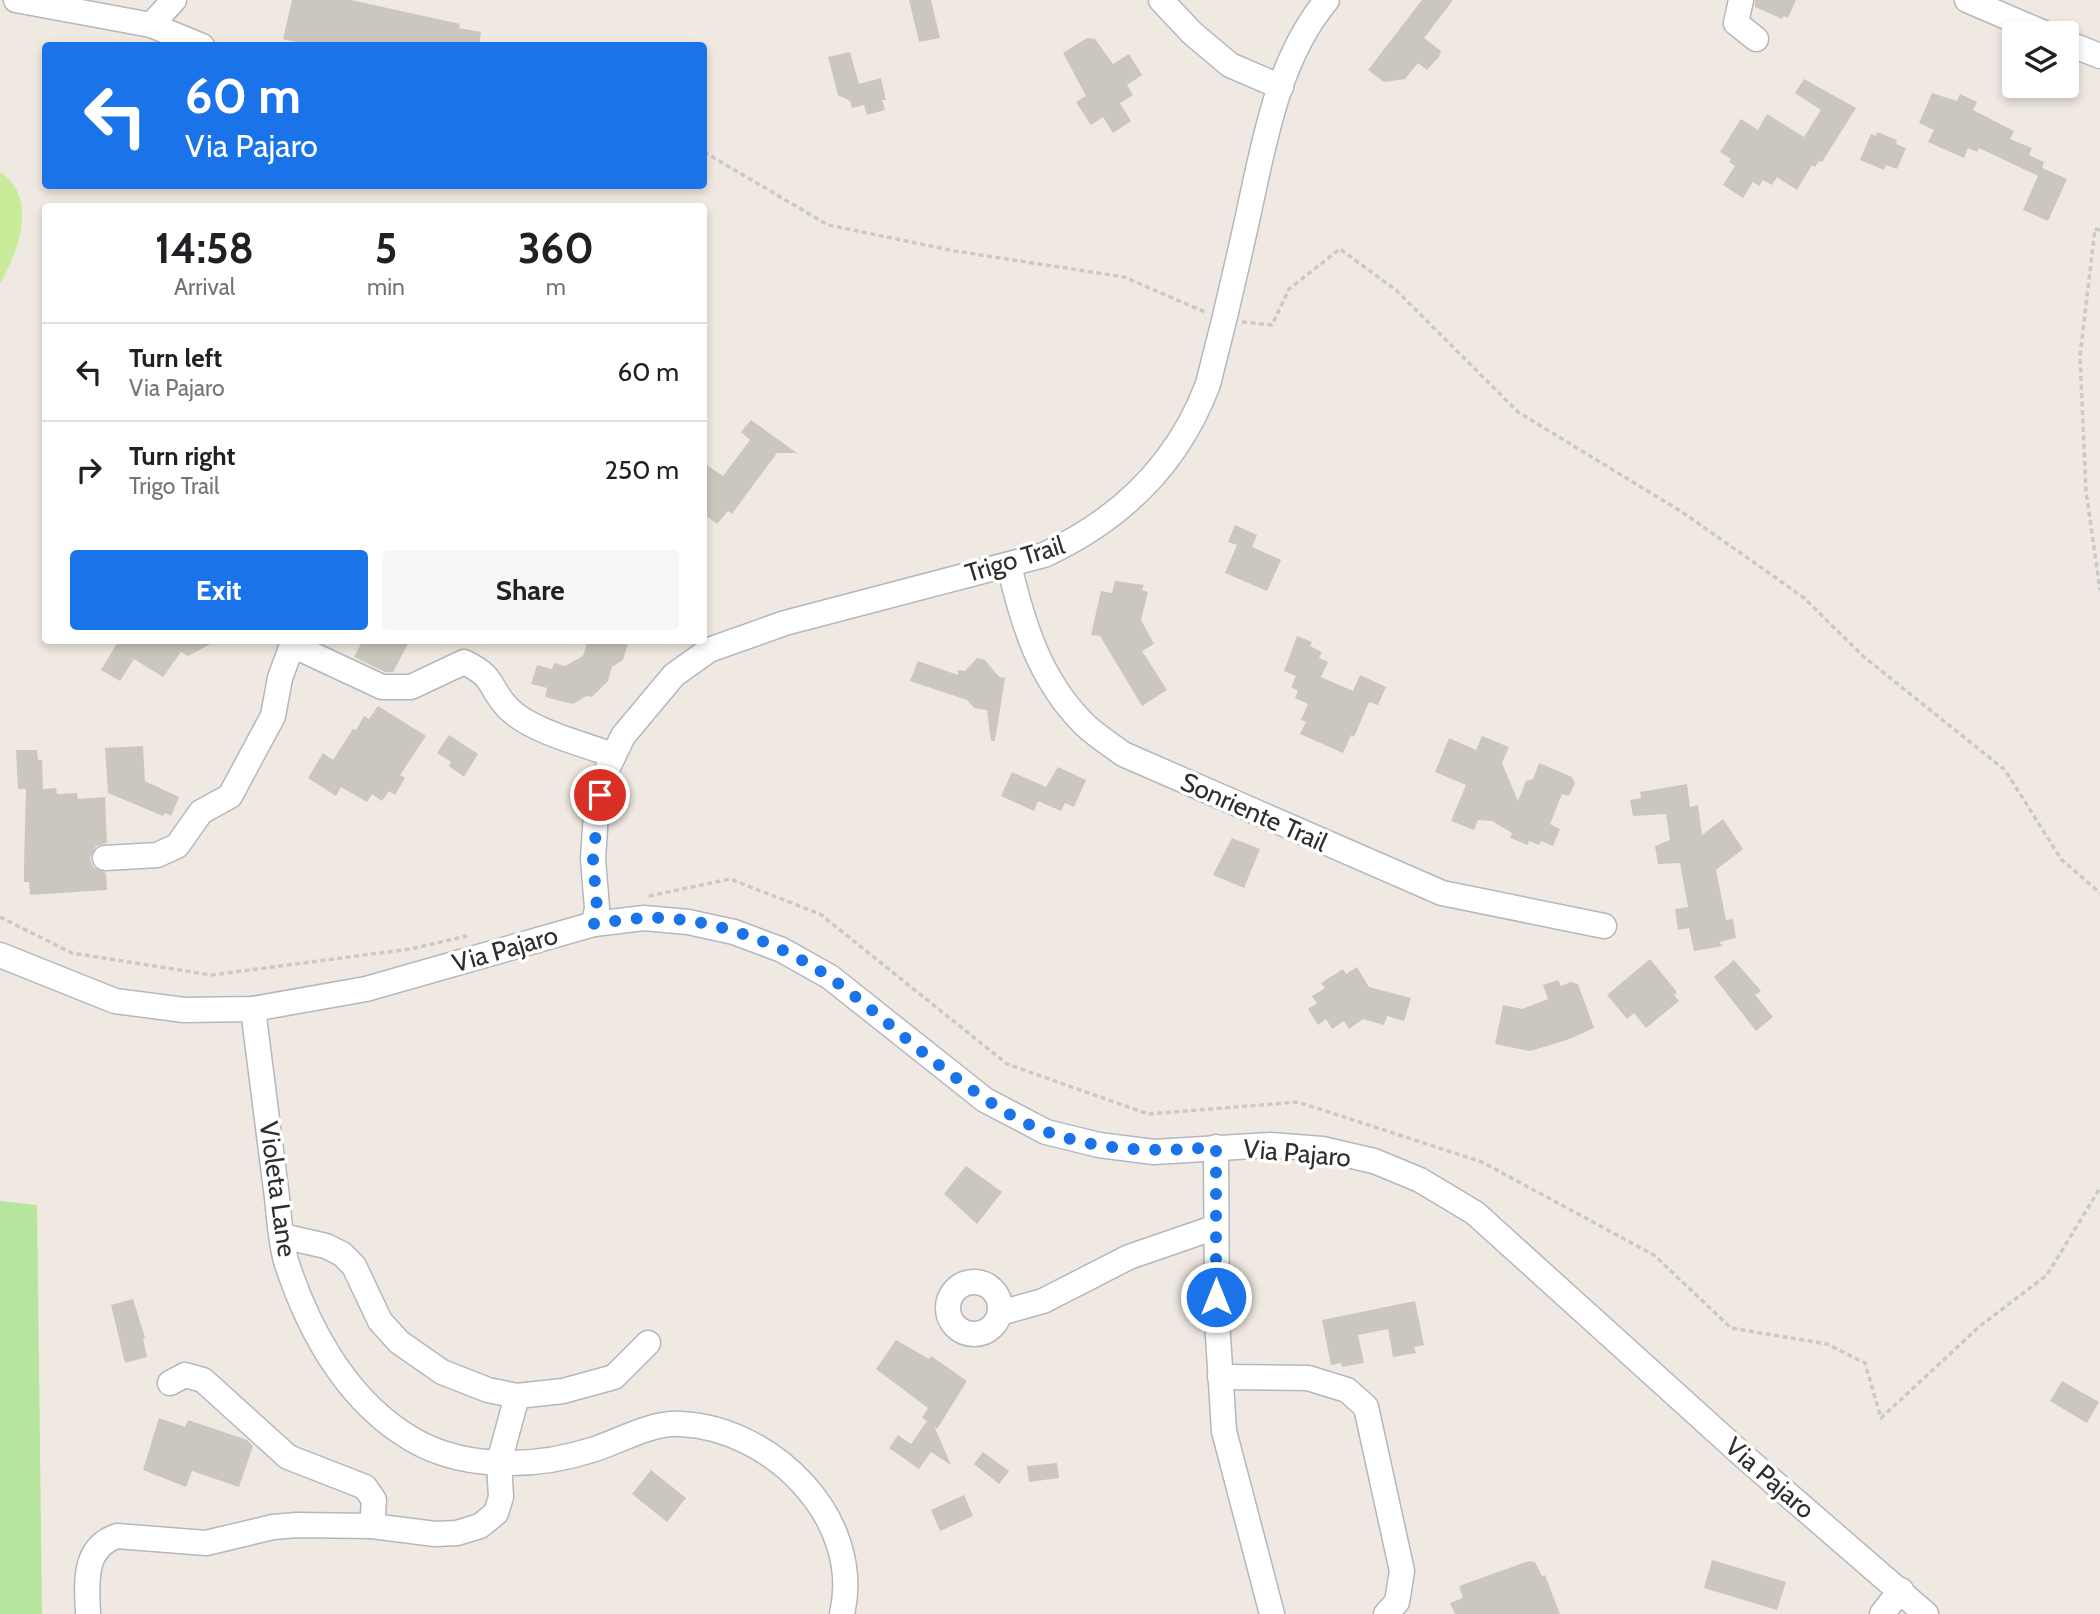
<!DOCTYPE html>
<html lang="en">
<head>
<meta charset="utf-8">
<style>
	:root { --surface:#fff; --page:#f6f6f6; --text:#202124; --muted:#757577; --line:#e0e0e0; --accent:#1a73e8 }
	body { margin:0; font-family:Cabin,sans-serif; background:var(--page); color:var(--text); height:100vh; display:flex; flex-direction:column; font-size:26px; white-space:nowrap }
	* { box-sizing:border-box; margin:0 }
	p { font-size:23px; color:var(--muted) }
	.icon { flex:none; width:38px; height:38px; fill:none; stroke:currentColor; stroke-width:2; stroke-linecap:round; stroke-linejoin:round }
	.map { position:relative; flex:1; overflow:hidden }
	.sheet { position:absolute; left:42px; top:203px; width:665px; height:441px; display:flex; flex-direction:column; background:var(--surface); border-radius:7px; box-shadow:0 4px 10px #0003 }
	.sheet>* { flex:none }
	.top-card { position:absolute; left:42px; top:42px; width:665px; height:147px; border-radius:7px; box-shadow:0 4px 10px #0003; background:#1a73e8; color:#fff; overflow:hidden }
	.fabs { position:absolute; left:2002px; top:21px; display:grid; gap:14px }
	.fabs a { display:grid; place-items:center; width:77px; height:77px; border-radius:7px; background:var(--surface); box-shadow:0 4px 10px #0003; font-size:35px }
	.pin { position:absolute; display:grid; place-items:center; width:60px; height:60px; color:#fff; margin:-30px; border:4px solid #fff; border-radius:50%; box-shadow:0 2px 7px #0007 }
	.me { position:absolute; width:77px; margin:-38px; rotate:0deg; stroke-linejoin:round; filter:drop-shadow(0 0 5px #0008) }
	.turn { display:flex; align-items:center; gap:24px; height:147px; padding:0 28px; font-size:32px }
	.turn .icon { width:91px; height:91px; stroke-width:2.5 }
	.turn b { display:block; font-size:49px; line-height:60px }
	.eta { display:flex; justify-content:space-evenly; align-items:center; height:119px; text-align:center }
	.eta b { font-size:42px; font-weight:700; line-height:49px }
	.action { display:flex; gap:14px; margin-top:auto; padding:14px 28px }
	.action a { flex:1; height:80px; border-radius:7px; background:var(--accent); color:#fff; font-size:28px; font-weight:700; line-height:80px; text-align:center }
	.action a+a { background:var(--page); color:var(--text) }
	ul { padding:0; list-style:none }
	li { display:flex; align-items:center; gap:21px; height:98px; padding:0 28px; border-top:2px solid var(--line) }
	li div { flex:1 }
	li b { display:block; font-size:26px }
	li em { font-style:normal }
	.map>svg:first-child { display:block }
	.green { fill:#b6e59e }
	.pitch { fill:#c9ec9a }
	.building { fill:#cbc7bf }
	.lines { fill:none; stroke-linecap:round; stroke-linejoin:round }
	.minor-casing { stroke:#b4b7c1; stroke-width:27 }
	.path { stroke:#c9c9c9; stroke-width:3.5; stroke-dasharray:5 3.5; stroke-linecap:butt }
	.minor { stroke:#fff; stroke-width:24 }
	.route { stroke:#1a73e8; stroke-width:12; stroke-dasharray:0 21.6 }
	.labels { text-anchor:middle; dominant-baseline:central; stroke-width:7; stroke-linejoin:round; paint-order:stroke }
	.street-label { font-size:26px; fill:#2e2e2e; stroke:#fff }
</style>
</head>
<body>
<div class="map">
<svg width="2100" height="1614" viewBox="0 0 2100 1614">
	<rect width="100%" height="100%" fill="#efe9e1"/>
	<polygon class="green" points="0,1201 37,1205 42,1614 0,1614"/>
	<path class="pitch" d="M0,172C39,197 18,252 0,284Z"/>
	<g class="building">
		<polygon points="292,0 351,0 460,24 459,28 481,32 479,46 297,46 297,42 283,39"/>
		<polygon points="909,0 931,0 940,38 919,42"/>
		<polygon points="1422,0 1453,0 1424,38 1441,51 1439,57 1427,70 1418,63 1405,79 1384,82 1368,70"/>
		<polygon points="1755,0 1796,0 1788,18 1784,16 1782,19 1755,7"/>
		<polygon points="1087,38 1095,39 1113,64 1129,54 1142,75 1127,85 1133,95 1120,103 1131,121 1113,133 1103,117 1091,125 1076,102 1086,96 1063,53"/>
		<polygon points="850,52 859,84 881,78 886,100 882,100 885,110 867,115 864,105 852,108 850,101 838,95 828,57"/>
		<polygon points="1804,79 1856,108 1822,162 1819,161 1815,167 1812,165 1797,190 1777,177 1772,185 1763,180 1759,186 1753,182 1743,198 1723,185 1735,166 1729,162 1731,159 1720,152 1741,119 1758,130 1767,114 1804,137 1821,110 1795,93"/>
		<polygon points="1932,93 1957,101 1960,94 1977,102 1973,110 2014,131 2010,139 2032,148 2029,155 2044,162 2042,168 2067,179 2048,221 2023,210 2038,176 1979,148 1977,152 1968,148 1964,158 1928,142 1934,130 1919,123"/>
		<polygon points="1877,132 1897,140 1896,144 1906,148 1897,169 1886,165 1884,170 1860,160 1871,134 1876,136"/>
		<polygon points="751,420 797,453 777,453 732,514 728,511 717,524 704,514 704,463 723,476 750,440 741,432"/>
		<polygon points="1235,525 1257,535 1252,547 1281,560 1267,591 1225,573 1237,545 1228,542"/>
		<polygon points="1115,581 1144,585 1142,590 1148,592 1141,620 1154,644 1142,651 1167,690 1142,706 1100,636 1091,635 1101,591 1112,593"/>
		<polygon points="1297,636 1312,642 1310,646 1322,652 1319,658 1328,662 1321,677 1353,691 1360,675 1386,687 1378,705 1369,702 1354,737 1351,735 1343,753 1300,734 1306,722 1301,720 1308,704 1295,698 1298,691 1291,687 1296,676 1284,671"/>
		<polygon points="119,640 218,640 188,656 181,652 163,677 134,659 120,681 101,670"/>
		<polygon points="363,640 410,640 393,672 385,672 354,657"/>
		<polygon points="588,640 629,640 623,660 612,667 608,681 592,697 586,696 573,704 545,697 547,688 531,684 537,665 552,669 554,663 565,666 583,656"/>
		<polygon points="977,658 985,660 999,677 1005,678 995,741 991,741 987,710 974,708 967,700 910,681 918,661 958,675 958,670 965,671"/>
		<polygon points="378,706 426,736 400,775 405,778 395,795 389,791 382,801 372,794 367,802 341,787 336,796 308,778 323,753 333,760 353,729 356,730 364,716 369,719"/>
		<polygon points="449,735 478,754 464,777 449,766 451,762 437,753"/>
		<polygon points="1482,736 1509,747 1502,763 1518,801 1526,781 1533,779 1539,763 1572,777 1575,783 1569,796 1562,794 1550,824 1560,829 1553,846 1541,841 1539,845 1529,841 1528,845 1513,839 1510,838 1512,833 1492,821 1478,820 1474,830 1451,821 1466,785 1435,772 1449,738 1476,750"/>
		<polygon points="143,746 145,781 179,797 171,816 165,813 163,816 108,793 105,748"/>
		<polygon points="16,750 37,750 38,760 42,760 43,789 56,788 57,794 77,793 78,799 105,797 107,843 96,846 90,858 93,867 106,873 107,890 30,895 29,882 24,882 24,865 26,789 18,789"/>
		<polygon points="1058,767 1086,780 1074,807 1065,803 1061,811 1038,801 1034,811 1001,796 1012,772 1046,787"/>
		<polygon points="1687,784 1690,807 1698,805 1702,835 1723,819 1743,849 1716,870 1726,920 1733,919 1736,938 1719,942 1723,946 1694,951 1689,928 1678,930 1675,909 1688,907 1680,863 1658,864 1655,846 1670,840 1666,814 1633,816 1630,800 1641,798 1640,792"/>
		<polygon points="1232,838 1260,849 1244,888 1213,875"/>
		<polygon points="1650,959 1677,992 1674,995 1679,1001 1646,1028 1634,1013 1627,1019 1607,995"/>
		<polygon points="1734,960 1761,991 1755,995 1773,1017 1756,1031 1714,977"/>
		<polygon points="1357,967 1369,987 1411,998 1404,1021 1387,1016 1384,1025 1363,1019 1349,1029 1344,1021 1332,1029 1326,1019 1318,1025 1308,1009 1317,1003 1312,996 1325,988 1321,983 1343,969 1346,974"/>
		<polygon points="1558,980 1561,986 1571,982 1578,984 1594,1028 1567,1040 1530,1051 1495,1044 1503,1005 1522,1009 1548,999 1543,985"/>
		<polygon points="966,1166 1002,1192 977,1224 944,1194"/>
		<polygon points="133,1299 145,1338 143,1338 147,1357 125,1363 111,1305"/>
		<polygon points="1415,1301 1424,1345 1414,1347 1416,1353 1393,1357 1388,1329 1358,1335 1364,1363 1342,1367 1341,1363 1331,1365 1322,1320"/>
		<polygon points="896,1340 929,1359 931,1356 967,1381 937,1429 934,1426 951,1465 931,1452 919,1469 889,1448 898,1435 911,1444 927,1421 922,1418 928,1408 876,1369"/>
		<polygon points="2062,1381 2099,1402 2087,1423 2050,1401"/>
		<polygon points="159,1418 185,1427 188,1420 247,1440 253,1446 239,1487 192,1471 186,1487 143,1470"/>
		<polygon points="983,1452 1009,1471 999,1484 974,1464"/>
		<polygon points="1057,1463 1059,1478 1029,1482 1027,1466"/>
		<polygon points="651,1470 686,1498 667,1522 632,1494"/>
		<polygon points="964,1495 973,1516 940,1531 931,1510"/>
		<polygon points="1712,1560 1786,1582 1777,1610 1704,1588"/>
		<polygon points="1529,1561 1535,1562 1542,1576 1545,1575 1560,1614 1455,1614 1450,1603 1463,1598 1459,1586"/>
	</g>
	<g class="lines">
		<g class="minor-casing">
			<g id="minor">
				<polyline points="16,0 151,25 202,46"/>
				<polyline points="1161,0 1192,33 1230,65 1281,87"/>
				<polyline points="1741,0 1736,23 1756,39"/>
				<polyline points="1967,0 2044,33"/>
				<polyline points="151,25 174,0"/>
				<polyline points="2067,43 2100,56"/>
				<path d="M1009,565C1023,625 1040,680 1084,724C1095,735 1110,744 1123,754L1442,893L1604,926"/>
				<path d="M292,645L382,687H411L464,662C497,678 487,686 508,708C530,731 583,744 613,755"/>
				<polyline points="105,858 157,855 177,846 201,812 230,796 273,716 280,678 294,640"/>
				<path d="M594,924L597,908L593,859L596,813L603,778L623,736L674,675L709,650L785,623L1044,555C1122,519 1178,464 1208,384C1221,334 1233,284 1244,234C1262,156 1274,63 1327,0"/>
				<polyline points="0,955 115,1001 184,1010 253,1009 366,989 594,924 644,918 688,922 734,932 782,950 830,977 985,1100 1046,1132 1099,1145 1154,1152 1270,1145 1322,1149 1374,1161 1420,1180 1475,1213 1747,1459 1926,1614"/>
				<path d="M253,1009C260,1067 268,1124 275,1182C279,1207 279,1236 286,1261C307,1326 343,1394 402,1433C457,1471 534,1469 595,1449C622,1440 652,1422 681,1424C772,1428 864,1519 842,1614"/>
				<polyline points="1216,1147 1217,1320 1224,1431 1272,1614"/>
				<polyline points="282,1236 326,1246 342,1254 354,1266 380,1321 399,1342 442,1372 488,1390 517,1396 563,1391 614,1377 648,1343"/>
				<circle cx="974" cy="1308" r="26"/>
				<polyline points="1000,1313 1043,1301 1129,1257 1216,1227"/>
				<polyline points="1220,1377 1308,1378 1347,1390 1366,1407 1402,1571 1397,1602 1386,1614"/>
				<polyline points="170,1383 185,1375 203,1380 288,1457 365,1487 374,1500 372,1526"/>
				<path d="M88,1614C87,1584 82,1548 117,1536L206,1543L273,1527L297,1525L372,1526L435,1534L457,1533L480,1526L496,1513L501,1497L499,1462L517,1396"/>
				<polyline points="1882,1614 1901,1590"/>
			</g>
		</g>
		<g class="path">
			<polyline points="704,152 828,225 955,251 1124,277 1205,312"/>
			<polyline points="2100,230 2095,229 2080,356 2086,491 2100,590"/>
			<polyline points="1242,322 1272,325 1289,289 1340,249 1396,290 1518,412 1682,512 1803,597 1864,657 2005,770 2061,859 2100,893"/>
			<polyline points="649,896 730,879 820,914 1007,1064 1148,1114 1298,1102 1482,1162 1654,1255 1731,1328 1827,1344 1865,1363 1881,1418 1980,1326 2047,1275 2100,1188"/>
			<polyline points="0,917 72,953 211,975 410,949 467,936"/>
		</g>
		<use href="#minor" class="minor"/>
	</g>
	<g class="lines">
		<path class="route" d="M600,795L593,859L597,908L594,924C610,922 626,919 642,918C706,915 780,942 832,979C872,1008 908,1042 948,1072C979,1095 1012,1120 1048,1132C1105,1152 1157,1152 1216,1147V1297"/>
	</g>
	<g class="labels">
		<g class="street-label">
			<text transform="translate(1015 559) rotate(-17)">Trigo Trail</text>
			<text transform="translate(1254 812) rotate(24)">Sonriente Trail</text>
			<text transform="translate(505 949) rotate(-16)">Via Pajaro</text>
			<text transform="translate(1297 1153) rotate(5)">Via Pajaro</text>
			<text transform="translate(278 1189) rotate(82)">Violeta Lane</text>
			<text transform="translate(1770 1478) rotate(41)">Via Pajaro</text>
		</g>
	</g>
</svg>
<div class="fabs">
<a><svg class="icon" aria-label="layers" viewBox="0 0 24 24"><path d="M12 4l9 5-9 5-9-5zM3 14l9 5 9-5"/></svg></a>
</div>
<div class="pin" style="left:600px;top:795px;background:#d93025"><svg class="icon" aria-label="arrive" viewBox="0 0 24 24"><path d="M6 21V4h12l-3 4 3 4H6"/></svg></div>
<svg class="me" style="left:1216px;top:1297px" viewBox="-20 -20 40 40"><circle r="17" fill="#1a73e8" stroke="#fff" stroke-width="3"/><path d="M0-11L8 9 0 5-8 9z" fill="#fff"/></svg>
<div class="top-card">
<div class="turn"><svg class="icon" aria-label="left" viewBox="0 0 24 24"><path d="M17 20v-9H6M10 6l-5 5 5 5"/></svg><div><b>60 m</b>Via Pajaro</div></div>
</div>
<section class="sheet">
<div class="eta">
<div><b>14:58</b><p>Arrival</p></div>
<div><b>5</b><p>min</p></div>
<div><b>360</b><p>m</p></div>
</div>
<ul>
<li><svg class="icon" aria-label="left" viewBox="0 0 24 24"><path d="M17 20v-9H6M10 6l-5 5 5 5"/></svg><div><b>Turn left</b><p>Via Pajaro</p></div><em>60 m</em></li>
<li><svg class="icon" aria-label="right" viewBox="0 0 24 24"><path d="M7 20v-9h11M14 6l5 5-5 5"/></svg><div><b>Turn right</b><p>Trigo Trail</p></div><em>250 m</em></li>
</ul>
<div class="action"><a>Exit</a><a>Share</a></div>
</section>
</div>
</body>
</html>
